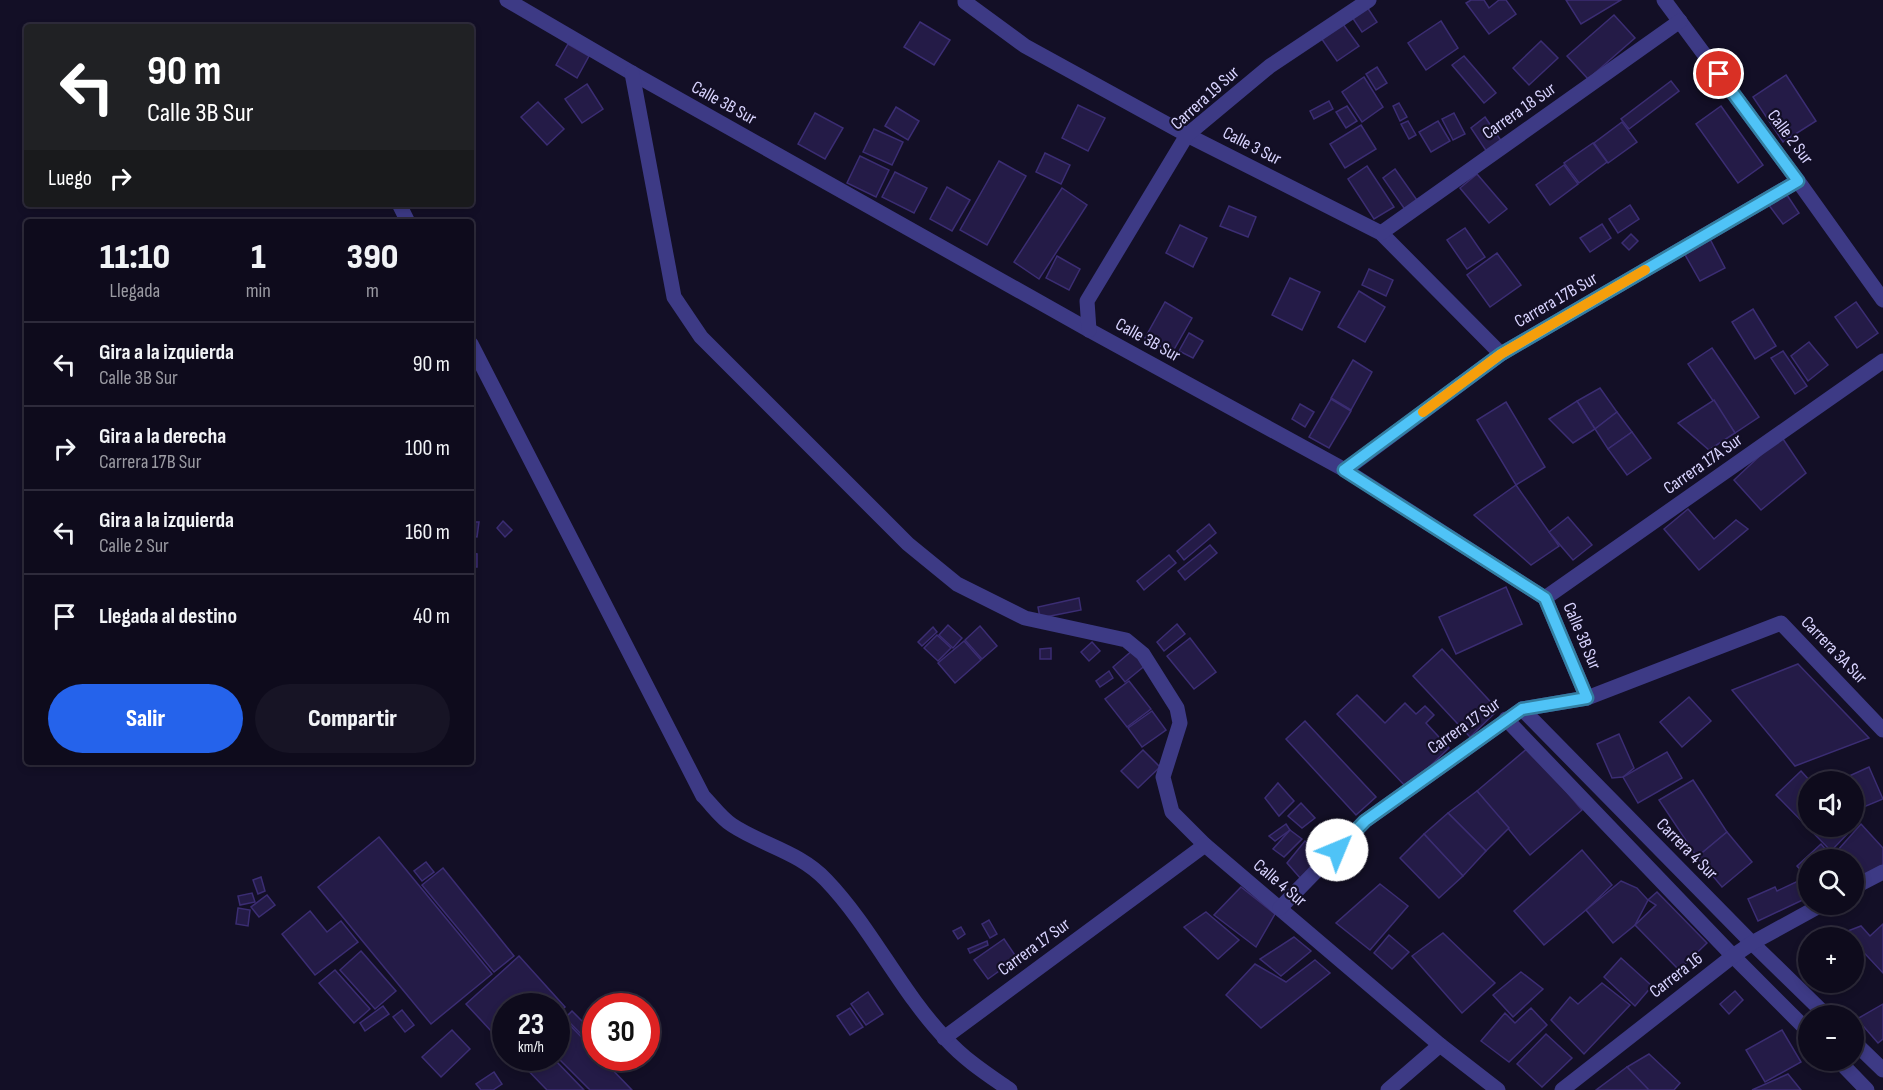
<!DOCTYPE html>
<html lang="es">
<head>
<meta charset="utf-8">
<style>
	:root { --surface:#0e0b1c; --page:#171425; --text:#f1f3f6; --muted:#9b9ba3; --line:#2e2b3b; --accent:#2563eb }
	body { margin:0; font-family:"Sofia Sans Condensed",sans-serif; background:var(--page); color:var(--text); height:100vh; display:flex; flex-direction:column; font-size:22px; white-space:nowrap }
	* { box-sizing:border-box; margin:0 }
	p { font-size:20px; color:var(--muted) }
	.icon { flex:none; width:33px; height:33px; fill:none; stroke:currentColor; stroke-width:2; stroke-linecap:round; stroke-linejoin:round }
	.map { position:relative; flex:1; overflow:hidden }
	.panel { position:absolute; left:24px; top:219px; width:450px; height:546px; display:flex; flex-direction:column; background:var(--surface); border-radius:6px; box-shadow:0 3px 9px #0003,0 0 0 2px var(--line) }
	.panel>* { flex:none }
	.guide { position:absolute; left:24px; top:24px; width:450px; height:183px; border-radius:6px; box-shadow:0 3px 9px #0003,0 0 0 2px var(--line); background:#202124; color:#fff; overflow:hidden }
	.tools { position:absolute; left:1798px; top:771px; display:grid; gap:12px }
	.tools a { display:grid; place-items:center; width:66px; height:66px; border-radius:50%; background:var(--surface); box-shadow:0 3px 9px #0003,0 0 0 2px var(--line); font-size:30px }
	.speed { position:absolute; left:492px; top:993px; display:flex; gap:12px; font-size:30px; font-weight:700; text-align:center }
	.speed>* { display:grid; place-content:center; width:78px; height:78px; border-radius:50%; background:var(--surface); box-shadow:0 3px 9px #0003,0 0 0 2px var(--line); line-height:1 }
	.speed small { font-size:15px; font-weight:400 }
	.speed .limit { border:9px solid #d22; background:#fff; color:#111 }
	.pin { position:absolute; display:grid; place-items:center; width:51px; height:51px; color:#fff; margin:-26px; border:3px solid #fff; border-radius:50%; box-shadow:0 2px 6px #0007 }
	.me { position:absolute; width:66px; margin:-33px; rotate:45deg; stroke-linejoin:round; filter:drop-shadow(0 0 4px #0008) }
	.turn { display:flex; align-items:center; gap:21px; height:126px; padding:0 24px; font-size:27px }
	.turn .icon { width:78px; height:78px; stroke-width:2.5 }
	.turn b { display:block; font-size:42px; line-height:51px }
	.then { display:flex; align-items:center; height:57px; padding:0 24px; background:#0003; gap:12px; font-size:22px }
	.eta { display:flex; justify-content:space-evenly; align-items:center; height:102px; text-align:center }
	.eta b { font-size:36px; font-weight:800; line-height:42px }
	.cta { display:flex; gap:12px; margin-top:auto; padding:12px 24px }
	.cta a { flex:1; height:69px; border-radius:36px; background:var(--accent); color:#fff; font-size:24px; font-weight:800; line-height:69px; text-align:center }
	.cta a+a { background:var(--page); color:var(--text) }
	ul { padding:0; list-style:none }
	li { display:flex; align-items:center; gap:18px; height:84px; padding:0 24px; border-top:2px solid var(--line) }
	li div { flex:1 }
	li b { display:block; font-size:22px }
	li em { font-style:normal }
	.map>svg:first-child { display:block }
	.building { fill:#241b47; stroke:#3b2d73; stroke-width:1.5 }
	.lines { fill:none; stroke-linecap:round; stroke-linejoin:round }
	.minor { stroke:#3d3a85; stroke-width:15 }
	.route-casing { stroke:#337fa1; stroke-width:15 }
	.route { stroke:#4fc3f7; stroke-width:10 }
	.slow { stroke:#f59e0b; stroke-width:10 }
	.labels { text-anchor:middle; dominant-baseline:central; stroke-width:4.5; stroke-linejoin:round; paint-order:stroke }
	.street-label { font-size:18px; fill:#d9d4ff; stroke:#130f26 }
</style>
</head>
<body>
<div class="map">
<svg width="1883" height="1090" viewBox="0 0 1883 1090">
	<rect width="100%" height="100%" fill="#130f26"/>
	<g class="building">
		<polygon points="1471,0 1484,0 1489,8 1499,0 1506,0 1516,14 1489,34 1466,3"/>
		<polygon points="1566,0 1621,0 1581,24"/>
		<polygon points="1365,4 1377,22 1362,32 1350,14"/>
		<polygon points="1614,15 1635,38 1588,79 1567,56"/>
		<polygon points="1340,20 1359,46 1337,61 1319,35"/>
		<polygon points="1441,21 1458,48 1426,70 1408,43"/>
		<polygon points="920,22 950,40 934,65 904,47"/>
		<polygon points="1541,41 1558,58 1529,85 1513,68"/>
		<polygon points="568,44 589,56 577,78 556,65"/>
		<polygon points="1464,56 1496,93 1484,103 1452,65"/>
		<polygon points="1377,67 1387,83 1376,90 1366,74"/>
		<polygon points="1786,75 1816,121 1783,142 1753,97"/>
		<polygon points="1364,77 1383,107 1362,122 1342,92"/>
		<polygon points="1671,81 1679,91 1629,129 1621,119"/>
		<polygon points="587,84 603,109 582,123 565,99"/>
		<polygon points="1329,101 1333,109 1314,119 1310,111"/>
		<polygon points="538,102 564,129 547,145 521,117"/>
		<polygon points="1399,103 1407,117 1400,121 1393,106"/>
		<polygon points="1078,105 1105,118 1088,151 1062,138"/>
		<polygon points="1347,106 1357,121 1346,128 1336,112"/>
		<polygon points="1721,106 1763,165 1738,183 1696,124"/>
		<polygon points="896,107 919,121 908,140 885,126"/>
		<polygon points="815,113 843,128 825,159 798,144"/>
		<polygon points="1454,113 1465,134 1453,140 1442,119"/>
		<polygon points="1485,117 1504,145 1489,155 1471,128"/>
		<polygon points="1408,121 1416,135 1409,139 1401,124"/>
		<polygon points="1438,121 1450,141 1431,152 1419,132"/>
		<polygon points="1622,122 1637,142 1608,163 1594,143"/>
		<polygon points="1361,125 1376,149 1345,168 1330,144"/>
		<polygon points="874,129 903,142 892,165 863,152"/>
		<polygon points="1593,143 1607,162 1579,183 1564,163"/>
		<polygon points="1045,153 1070,165 1061,184 1036,172"/>
		<polygon points="860,156 889,170 876,197 847,183"/>
		<polygon points="999,161 1026,176 987,245 960,230"/>
		<polygon points="1564,165 1578,184 1550,205 1536,185"/>
		<polygon points="1367,166 1394,207 1374,219 1348,179"/>
		<polygon points="1395,169 1419,203 1406,211 1383,178"/>
		<polygon points="895,172 927,188 914,213 882,197"/>
		<polygon points="1477,174 1507,209 1489,223 1460,188"/>
		<polygon points="947,187 970,200 952,231 930,219"/>
		<polygon points="1062,188 1087,205 1039,279 1014,262"/>
		<polygon points="1785,192 1799,213 1783,224 1768,204"/>
		<polygon points="1630,205 1639,219 1618,233 1609,219"/>
		<polygon points="1229,206 1256,217 1248,237 1220,226"/>
		<polygon points="1602,224 1611,238 1590,252 1580,238"/>
		<polygon points="1180,225 1207,238 1193,267 1166,253"/>
		<polygon points="1465,228 1485,257 1467,269 1447,240"/>
		<polygon points="1631,234 1638,241 1629,250 1622,243"/>
		<polygon points="1710,239 1725,268 1700,281 1684,253"/>
		<polygon points="1497,253 1521,285 1490,307 1467,275"/>
		<polygon points="1057,256 1080,269 1069,290 1046,278"/>
		<polygon points="1369,269 1393,280 1386,296 1362,285"/>
		<polygon points="1290,278 1320,292 1302,330 1272,315"/>
		<polygon points="1359,291 1385,307 1365,342 1338,327"/>
		<polygon points="1165,302 1192,318 1172,353 1145,338"/>
		<polygon points="1856,302 1878,333 1857,348 1835,317"/>
		<polygon points="1753,309 1776,346 1755,359 1732,322"/>
		<polygon points="1189,333 1203,341 1193,358 1179,351"/>
		<polygon points="1809,342 1828,365 1808,381 1791,356"/>
		<polygon points="1712,348 1759,417 1735,433 1688,364"/>
		<polygon points="1783,351 1807,386 1795,394 1771,358"/>
		<polygon points="1353,360 1372,372 1351,410 1331,398"/>
		<polygon points="1600,388 1617,412 1595,429 1577,401"/>
		<polygon points="1331,399 1351,411 1329,448 1309,437"/>
		<polygon points="1714,400 1735,433 1709,450 1678,423"/>
		<polygon points="1577,401 1595,429 1573,443 1549,419"/>
		<polygon points="1506,402 1545,467 1516,485 1477,420"/>
		<polygon points="1300,404 1314,412 1305,427 1292,419"/>
		<polygon points="1617,412 1632,432 1608,449 1595,429"/>
		<polygon points="1632,432 1651,458 1627,475 1608,449"/>
		<polygon points="1781,436 1806,473 1761,510 1734,480"/>
		<polygon points="1516,485 1559,546 1531,565 1474,515"/>
		<polygon points="1688,509 1714,539 1736,520 1748,529 1699,570 1664,529"/>
		<polygon points="1568,517 1592,545 1573,560 1549,532"/>
		<polygon points="503,521 512,530 505,537 497,528"/>
		<polygon points="471,522 479,522 477,537 471,536"/>
		<polygon points="1209,524 1216,533 1184,560 1177,551"/>
		<polygon points="1210,545 1217,553 1185,580 1178,571"/>
		<polygon points="471,553 477,554 477,567 471,567"/>
		<polygon points="1169,555 1176,563 1144,590 1137,581"/>
		<polygon points="1506,587 1522,624 1456,654 1439,617"/>
		<polygon points="1079,598 1081,610 1040,618 1038,607"/>
		<polygon points="1177,624 1185,634 1164,651 1157,642"/>
		<polygon points="948,625 962,638 953,648 939,635"/>
		<polygon points="980,626 997,646 982,659 965,640"/>
		<polygon points="933,627 937,632 922,646 918,642"/>
		<polygon points="937,635 951,648 938,661 924,648"/>
		<polygon points="1190,638 1216,672 1194,689 1167,656"/>
		<polygon points="964,641 981,660 955,683 938,663"/>
		<polygon points="1092,642 1100,651 1089,661 1081,652"/>
		<polygon points="1051,648 1051,659 1040,659 1040,649"/>
		<polygon points="1134,649 1147,664 1125,682 1113,667"/>
		<polygon points="1442,649 1498,710 1470,737 1413,676"/>
		<polygon points="1798,664 1869,738 1795,766 1732,690"/>
		<polygon points="1109,671 1113,678 1100,687 1096,681"/>
		<polygon points="1129,681 1151,709 1127,727 1105,699"/>
		<polygon points="1357,695 1385,723 1405,703 1416,714 1425,706 1434,715 1426,723 1449,748 1407,788 1337,714"/>
		<polygon points="1689,697 1711,721 1682,747 1660,722"/>
		<polygon points="1152,711 1166,730 1142,747 1128,728"/>
		<polygon points="1305,721 1376,797 1356,815 1286,739"/>
		<polygon points="1619,734 1634,768 1623,777 1612,778 1597,744"/>
		<polygon points="1529,747 1582,810 1530,855 1477,791"/>
		<polygon points="1143,750 1160,767 1138,788 1121,771"/>
		<polygon points="1667,752 1682,778 1638,803 1623,777"/>
		<polygon points="1869,767 1883,799 1854,811 1854,782 1836,782"/>
		<polygon points="1801,771 1811,782 1809,782 1809,826 1855,826 1831,851 1776,795"/>
		<polygon points="1693,780 1727,832 1697,857 1659,800"/>
		<polygon points="1278,783 1294,801 1279,816 1265,798"/>
		<polygon points="1477,791 1509,828 1486,851 1448,813"/>
		<polygon points="1301,803 1315,818 1302,828 1288,816"/>
		<polygon points="1448,813 1486,851 1463,876 1424,834"/>
		<polygon points="1286,824 1290,830 1275,841 1269,836"/>
		<polygon points="1861,824 1883,848 1883,866 1863,879 1854,870 1854,860 1845,860 1837,851"/>
		<polygon points="1290,830 1302,839 1284,857 1273,849"/>
		<polygon points="1727,832 1752,862 1722,887 1697,857"/>
		<polygon points="1424,834 1463,876 1439,898 1400,858"/>
		<polygon points="379,837 492,974 431,1024 318,887"/>
		<polygon points="1305,841 1312,846 1317,841 1329,849 1301,879 1287,863"/>
		<polygon points="1821,844 1835,860 1809,860 1809,879 1797,866"/>
		<polygon points="1582,850 1612,885 1586,910 1544,945 1514,911"/>
		<polygon points="426,862 434,872 422,881 414,871"/>
		<polygon points="443,868 514,956 494,972 422,885"/>
		<polygon points="1809,876 1809,897 1758,921 1748,899 1775,887 1777,891"/>
		<polygon points="261,877 265,891 258,894 253,880"/>
		<polygon points="1621,881 1637,888 1648,900 1635,925 1613,943 1586,910"/>
		<polygon points="1380,884 1408,906 1370,950 1336,923"/>
		<polygon points="1241,887 1275,914 1256,947 1214,915"/>
		<polygon points="1657,892 1707,943 1679,970 1635,925 1656,905 1648,900"/>
		<polygon points="252,893 255,902 240,905 238,896"/>
		<polygon points="267,895 275,905 259,917 251,907"/>
		<polygon points="238,908 250,910 248,926 236,924"/>
		<polygon points="310,911 327,932 341,921 358,942 315,975 282,934"/>
		<polygon points="1206,912 1239,940 1218,959 1184,927"/>
		<polygon points="989,920 997,934 990,938 982,924"/>
		<polygon points="1883,924 1883,973 1854,942 1854,938 1850,938 1845,932 1861,926 1870,936"/>
		<polygon points="961,927 965,934 958,939 953,931"/>
		<polygon points="1443,933 1495,983 1462,1013 1412,956"/>
		<polygon points="1389,935 1409,952 1392,969 1374,953"/>
		<polygon points="1294,937 1311,951 1281,976 1260,959"/>
		<polygon points="1004,939 1017,958 988,979 974,960"/>
		<polygon points="987,941 988,945 970,953 968,949"/>
		<polygon points="361,951 396,991 375,1009 340,970"/>
		<polygon points="519,956 565,1007 556,1015 556,1006 506,1006 506,1047 466,1004"/>
		<polygon points="1621,958 1652,986 1635,1006 1604,977"/>
		<polygon points="1809,958 1809,977 1800,967"/>
		<polygon points="1315,960 1330,973 1261,1028 1226,995 1255,964 1286,982"/>
		<polygon points="335,970 370,1009 354,1023 319,983"/>
		<polygon points="1521,972 1543,989 1513,1017 1493,995"/>
		<polygon points="1815,982 1835,982 1825,992"/>
		<polygon points="1602,983 1630,1005 1584,1054 1551,1020 1570,997 1578,1004"/>
		<polygon points="1735,991 1743,1000 1729,1014 1720,1004"/>
		<polygon points="868,992 883,1014 866,1025 851,1004"/>
		<polygon points="1883,1004 1883,1039 1878,1043 1857,1019"/>
		<polygon points="383,1006 389,1014 365,1031 360,1023"/>
		<polygon points="850,1008 863,1027 850,1035 837,1016"/>
		<polygon points="1531,1008 1547,1025 1509,1062 1481,1041 1505,1013 1515,1023"/>
		<polygon points="402,1010 414,1025 405,1032 393,1017"/>
		<polygon points="572,1011 596,1035 596,1049 565,1018"/>
		<polygon points="560,1015 596,1052 596,1058 601,1058 632,1090 590,1090 556,1056 556,1018"/>
		<polygon points="452,1030 470,1049 441,1077 422,1057"/>
		<polygon points="1782,1030 1801,1062 1765,1082 1746,1050"/>
		<polygon points="1546,1034 1572,1058 1542,1087 1517,1064"/>
		<polygon points="1649,1054 1680,1083 1674,1090 1648,1090 1627,1067"/>
		<polygon points="519,1058 553,1058 584,1090 547,1090 517,1059"/>
		<polygon points="1627,1067 1649,1090 1596,1090"/>
		<polygon points="494,1072 502,1084 493,1090 481,1090 476,1084"/>
		<polygon points="1788,1074 1801,1090 1752,1090"/>
	</g>
	<g class="lines">
		<g class="minor">
			<polyline points="507,0 632,73 1089,330 1345,470 1545,598 1587,698"/>
			<polyline points="965,0 965,2 1025,46 1187,135 1381,233 1501,354"/>
			<polyline points="1664,0 1798,181 1883,300"/>
			<polyline points="632,73 674,297 701,337 908,544 957,584 1025,618 1126,640 1143,654 1177,708 1180,723 1163,777 1172,812 1205,845 1440,1045 1498,1090"/>
			<polyline points="399,204 408,222"/>
			<polyline points="1381,233 1680,21"/>
			<polyline points="1089,330 1087,301 1187,135 1270,66 1369,0"/>
			<path d="M471,344L703,796C712,805 721,818 732,825C762,845 800,852 826,880C872,928 900,991 946,1039C965,1060 987,1074 1010,1090"/>
			<polyline points="1345,470 1501,354 1798,181"/>
			<polyline points="1545,598 1883,361"/>
			<polyline points="1522,709 1752,943 1827,1016"/>
			<polyline points="1506,719 1733,956 1809,1032"/>
			<polyline points="1854,887 1883,872"/>
			<polyline points="1280,908 1365,821 1522,709 1587,698 1781,623 1883,730"/>
			<polyline points="944,1038 1205,845"/>
			<polyline points="1854,1042 1883,1070"/>
			<polyline points="1838,1060 1867,1090"/>
			<polyline points="1388,1090 1440,1045"/>
			<polyline points="1562,1090 1733,956 1752,943 1823,904"/>
		</g>
	</g>
	<g class="lines">
		<g class="route-casing">
			<polyline id="route" points="1337,850 1365,821 1522,709 1587,698 1545,598 1344,470 1501,354 1798,181 1719,74"/>
		</g>
		<use href="#route" class="route"/>
		<polyline class="slow" points="1423,412 1501,354 1645,270"/>
	</g>
	<g class="labels">
		<g class="street-label">
			<text transform="translate(1205 98) rotate(-42)">Carrera 19 Sur</text>
			<text transform="translate(724 103) rotate(29)">Calle 3B Sur</text>
			<text transform="translate(1519 111) rotate(-35)">Carrera 18 Sur</text>
			<text transform="translate(1790 137) rotate(53)">Calle 2 Sur</text>
			<text transform="translate(1252 146) rotate(27)">Calle 3 Sur</text>
			<text transform="translate(1556 300) rotate(-30)">Carrera 17B Sur</text>
			<text transform="translate(1148 340) rotate(29)">Calle 3B Sur</text>
			<text transform="translate(1703 464) rotate(-35)">Carrera 17A Sur</text>
			<text transform="translate(1582 636) rotate(67)">Calle 3B Sur</text>
			<text transform="translate(1834 650) rotate(46)">Carrera 3A Sur</text>
			<text transform="translate(1464 726) rotate(-35)">Carrera 17 Sur</text>
			<text transform="translate(1687 849) rotate(45)">Carrera 4 Sur</text>
			<text transform="translate(1280 883) rotate(40)">Calle 4 Sur</text>
			<text transform="translate(1034 947) rotate(-36)">Carrera 17 Sur</text>
			<text transform="translate(1676 975) rotate(-38)">Carrera 16</text>
		</g>
	</g>
</svg>
<div class="tools">
<a><svg class="icon" aria-label="sound" viewBox="0 0 24 24"><path d="M4 9h4l5-4v14l-5-4H4zM17 9q2 3 0 6"/></svg></a>
<a><svg class="icon" aria-label="search" viewBox="0 0 24 24"><circle cx="10" cy="10" r="6"/><path d="M15 15l6 6"/></svg></a>
<a>+</a>
<a>−</a>
</div>
<div class="speed"><div>23<small>km/h</small></div><div class="limit">30</div></div>
<div class="pin" style="left:1719px;top:74px;background:#d93025"><svg class="icon" aria-label="arrive" viewBox="0 0 24 24"><path d="M6 21V4h12l-3 4 3 4H6"/></svg></div>
<svg class="me" style="left:1337px;top:850px" viewBox="-20 -20 40 40"><circle r="19" fill="#fff"/><path d="M0-13L10 11 0 6-10 11z" fill="#4fc3f7"/></svg>
<div class="guide">
<div class="turn"><svg class="icon" aria-label="left" viewBox="0 0 24 24"><path d="M17 20v-9H6M10 6l-5 5 5 5"/></svg><div><b>90 m</b>Calle 3B Sur</div></div>
<div class="then">Luego<svg class="icon" aria-label="right" viewBox="0 0 24 24"><path d="M7 20v-9h11M14 6l5 5-5 5"/></svg></div>
</div>
<section class="panel">
<div class="eta">
<div><b>11:10</b><p>Llegada</p></div>
<div><b>1</b><p>min</p></div>
<div><b>390</b><p>m</p></div>
</div>
<ul>
<li><svg class="icon" aria-label="left" viewBox="0 0 24 24"><path d="M17 20v-9H6M10 6l-5 5 5 5"/></svg><div><b>Gira a la izquierda</b><p>Calle 3B Sur</p></div><em>90 m</em></li>
<li><svg class="icon" aria-label="right" viewBox="0 0 24 24"><path d="M7 20v-9h11M14 6l5 5-5 5"/></svg><div><b>Gira a la derecha</b><p>Carrera 17B Sur</p></div><em>100 m</em></li>
<li><svg class="icon" aria-label="left" viewBox="0 0 24 24"><path d="M17 20v-9H6M10 6l-5 5 5 5"/></svg><div><b>Gira a la izquierda</b><p>Calle 2 Sur</p></div><em>160 m</em></li>
<li><svg class="icon" aria-label="arrive" viewBox="0 0 24 24"><path d="M6 21V4h12l-3 4 3 4H6"/></svg><div><b>Llegada al destino</b></div><em>40 m</em></li>
</ul>
<div class="cta"><a>Salir</a><a>Compartir</a></div>
</section>
</div>
</body>
</html>
